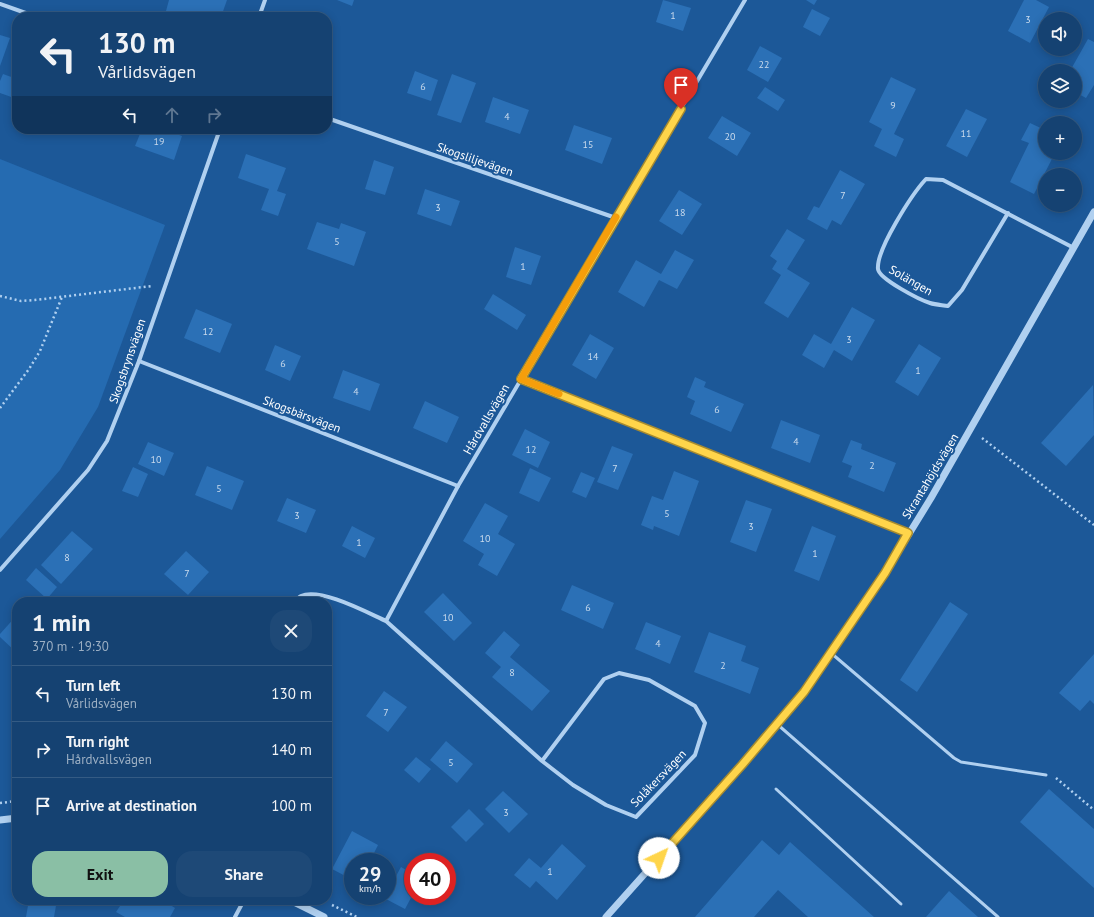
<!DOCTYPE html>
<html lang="en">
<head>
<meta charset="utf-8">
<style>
	:root { --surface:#154272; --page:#1e4977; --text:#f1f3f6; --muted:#9db0c4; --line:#345b84; --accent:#8abfa5 }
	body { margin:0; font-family:"PT Sans",sans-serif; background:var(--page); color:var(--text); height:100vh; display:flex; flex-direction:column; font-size:15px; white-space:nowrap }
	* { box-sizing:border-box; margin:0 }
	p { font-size:13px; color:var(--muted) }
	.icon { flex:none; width:22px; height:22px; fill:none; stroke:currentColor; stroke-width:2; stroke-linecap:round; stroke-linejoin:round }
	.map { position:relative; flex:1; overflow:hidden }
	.details { position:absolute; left:12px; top:597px; width:320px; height:308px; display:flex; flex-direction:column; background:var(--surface); border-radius:16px; box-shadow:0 2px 10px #0003,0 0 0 1px var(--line) }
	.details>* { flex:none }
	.top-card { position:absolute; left:12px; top:12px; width:320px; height:122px; border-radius:16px; box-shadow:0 2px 10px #0003,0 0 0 1px var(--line); background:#154272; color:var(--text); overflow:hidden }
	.fabs { position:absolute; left:1038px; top:12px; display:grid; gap:8px }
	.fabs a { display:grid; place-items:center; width:44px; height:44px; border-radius:50%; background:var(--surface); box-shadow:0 2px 10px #0003,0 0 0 1px var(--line); font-size:20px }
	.speed { position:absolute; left:344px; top:853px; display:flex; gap:8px; font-size:20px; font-weight:700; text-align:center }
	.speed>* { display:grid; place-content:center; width:52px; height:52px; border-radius:50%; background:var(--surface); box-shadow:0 2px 10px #0003,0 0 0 1px var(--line); line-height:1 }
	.speed small { font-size:10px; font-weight:400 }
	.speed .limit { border:6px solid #d22; background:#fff; color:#111 }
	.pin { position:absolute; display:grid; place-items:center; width:34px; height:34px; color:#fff; margin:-41px -17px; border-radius:50% 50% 50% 0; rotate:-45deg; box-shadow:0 0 4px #0007 }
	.pin .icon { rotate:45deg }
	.me { position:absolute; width:44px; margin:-22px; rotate:42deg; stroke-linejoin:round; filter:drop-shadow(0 0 3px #0008) }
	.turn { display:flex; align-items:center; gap:14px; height:84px; padding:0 20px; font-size:18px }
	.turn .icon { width:52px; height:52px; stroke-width:2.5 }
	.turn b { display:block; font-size:28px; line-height:34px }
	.lanes { display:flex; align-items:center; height:38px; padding:0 20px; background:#0003; justify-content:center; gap:20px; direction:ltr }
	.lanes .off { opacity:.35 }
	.round { display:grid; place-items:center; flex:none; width:42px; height:42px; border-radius:16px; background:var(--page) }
	.head { display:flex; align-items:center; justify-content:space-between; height:68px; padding:0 20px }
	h1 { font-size:24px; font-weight:800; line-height:30px }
	.primary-button { display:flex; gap:8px; margin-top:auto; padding:8px 20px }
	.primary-button a { flex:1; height:46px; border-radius:16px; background:var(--accent); color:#111; font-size:16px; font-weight:800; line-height:46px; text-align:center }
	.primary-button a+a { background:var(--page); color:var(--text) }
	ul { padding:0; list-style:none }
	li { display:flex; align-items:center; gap:12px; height:56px; padding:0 20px; border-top:1px solid var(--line) }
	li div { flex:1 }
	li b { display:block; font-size:15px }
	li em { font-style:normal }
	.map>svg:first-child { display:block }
	.green { fill:#256bb1 }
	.building { fill:#2b70b6 }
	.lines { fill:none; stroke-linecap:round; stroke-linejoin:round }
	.path { stroke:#b0d0f0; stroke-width:2.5; stroke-dasharray:2 3; stroke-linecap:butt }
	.service { stroke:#b0d0f0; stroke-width:3 }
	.minor { stroke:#b0d0f0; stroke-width:4 }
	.tertiary { stroke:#b0d0f0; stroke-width:7 }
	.route-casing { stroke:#a68a30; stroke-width:10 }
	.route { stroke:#ffd54a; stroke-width:7 }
	.slow { stroke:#f59e0b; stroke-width:7 }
	.labels { text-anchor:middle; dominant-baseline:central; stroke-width:4; stroke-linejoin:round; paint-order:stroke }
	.number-label { font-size:10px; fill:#cadbed }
	.street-label { font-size:12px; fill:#fff; stroke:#1c5898 }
</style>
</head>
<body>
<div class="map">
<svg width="1094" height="917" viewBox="0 0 1094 917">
	<rect width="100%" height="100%" fill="#1c5898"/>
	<polygon class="green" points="0,159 165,225 98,407 60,470 0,539"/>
	<g class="building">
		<polygon points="169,0 227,0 221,17 183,17 166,11"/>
		<polygon points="337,0 354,0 352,6"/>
		<polygon points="663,0 691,8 683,31 656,22"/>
		<polygon points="806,0 817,0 814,5"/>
		<polygon points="1024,0 1036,0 1049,7 1030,43 1008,31"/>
		<polygon points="812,9 830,18 820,36 803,27"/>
		<polygon points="0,35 10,38 0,66"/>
		<polygon points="1088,39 1094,42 1094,85 1086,98 1075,92 1075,71 1070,71"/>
		<polygon points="760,46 782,58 768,82 747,70"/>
		<polygon points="415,71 438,80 431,101 407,93"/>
		<polygon points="3,74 17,79 17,99 0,93 0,81"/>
		<polygon points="452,74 476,83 461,123 437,115"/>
		<polygon points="891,77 916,89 894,134 904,139 896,157 874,146 882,129 869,122"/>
		<polygon points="765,87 785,100 778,111 757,98"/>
		<polygon points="493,97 529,110 520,134 485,122"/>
		<polygon points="966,109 987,119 967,157 946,146"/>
		<polygon points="722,116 751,133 737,156 708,138"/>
		<polygon points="1030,123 1045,130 1045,153 1054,155 1034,194 1010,182 1029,143 1021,140"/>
		<polygon points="574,125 612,138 602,164 565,150"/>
		<polygon points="142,129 162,129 182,136 174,160 135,146"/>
		<polygon points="246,154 286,168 277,191 286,194 278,216 261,210 269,189 238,178"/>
		<polygon points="374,160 394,167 385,195 365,189"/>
		<polygon points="840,170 865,184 841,225 832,220 827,230 807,219 814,206 819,208"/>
		<polygon points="425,189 460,201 451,226 417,214"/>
		<polygon points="679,190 702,204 682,235 659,221"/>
		<polygon points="317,222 339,229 341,223 366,232 354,266 307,249"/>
		<polygon points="787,229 805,240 787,269 810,283 788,318 764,303 781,275 772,269 777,261 770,256"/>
		<polygon points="515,247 541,256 531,285 506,277"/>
		<polygon points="675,250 694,260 677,289 659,280 644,307 618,292 636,260 661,274"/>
		<polygon points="493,294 526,315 517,330 484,309"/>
		<polygon points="852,307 875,320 852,361 834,350 824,368 802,355 814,334 831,344"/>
		<polygon points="196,309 232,324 220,353 184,338"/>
		<polygon points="590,334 614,348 596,379 572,365"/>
		<polygon points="919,344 941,358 918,396 895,382"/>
		<polygon points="275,345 301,356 290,381 265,370"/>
		<polygon points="343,370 380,384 370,411 333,398"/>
		<polygon points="695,377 706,382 704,387 744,404 731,432 690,414 695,401 687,397"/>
		<polygon points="1093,385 1094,435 1066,466 1041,443"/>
		<polygon points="425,401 459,417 447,443 413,428"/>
		<polygon points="781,420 820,435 810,463 771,448"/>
		<polygon points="525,429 550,442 538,468 512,455"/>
		<polygon points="851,440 862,444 861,449 896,463 884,492 848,477 852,466 842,462"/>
		<polygon points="148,442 174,453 164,476 138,464"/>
		<polygon points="612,446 633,454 618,490 597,482"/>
		<polygon points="207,466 244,481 232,510 195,495"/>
		<polygon points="133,467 148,474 138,497 122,491"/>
		<polygon points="530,468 551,478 539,502 519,493"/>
		<polygon points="674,471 699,481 679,536 654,526 653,530 641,525 652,496 663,500"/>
		<polygon points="581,472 595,478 586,498 572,492"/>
		<polygon points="287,498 316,510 306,533 277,521"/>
		<polygon points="746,500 772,509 756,552 730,542"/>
		<polygon points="485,503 508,516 498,534 515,544 497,576 478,565 484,554 463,541"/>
		<polygon points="352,526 375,538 365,558 342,546"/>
		<polygon points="812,526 836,536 819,581 794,571"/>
		<polygon points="72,531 93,549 61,584 41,565"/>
		<polygon points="186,551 209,572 188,595 164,574"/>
		<polygon points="36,568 57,587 47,599 26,580"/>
		<polygon points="572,585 614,603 603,629 561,610"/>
		<polygon points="443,593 472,623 454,641 424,612"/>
		<polygon points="950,602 968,614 917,692 900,680"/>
		<polygon points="17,615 17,653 0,637 0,634"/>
		<polygon points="646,622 681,636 670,664 635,649"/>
		<polygon points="504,631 520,645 510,657 550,691 532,711 492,677 501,667 485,653"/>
		<polygon points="709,632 746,646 741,661 759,668 750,694 694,672"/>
		<polygon points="1094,654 1094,704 1090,700 1080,711 1059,693"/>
		<polygon points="384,691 407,707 388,732 366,716"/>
		<polygon points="446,741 473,764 457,783 430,760"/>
		<polygon points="416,757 431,769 419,783 404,770"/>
		<polygon points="1049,789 1094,829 1094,888 1020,822"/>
		<polygon points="503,791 528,814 509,833 485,809"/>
		<polygon points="469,809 484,824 466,842 451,827"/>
		<polygon points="352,831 378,845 373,855 386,862 353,862 353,880 332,869"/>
		<polygon points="762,840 779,855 790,842 874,917 808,917 778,890 754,917 695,917"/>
		<polygon points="562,844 586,866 557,900 536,881 530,888 514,875 529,858 541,868"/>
		<polygon points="387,863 393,866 387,876"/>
		<polygon points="401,867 413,874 413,894 405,909 384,898"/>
		<polygon points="949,891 978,917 926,917"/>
		<polygon points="29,900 57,900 54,917 26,917"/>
		<polygon points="124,900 162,900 175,908 170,917 125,917 116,912"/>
	</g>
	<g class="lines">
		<g class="path">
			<polyline points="0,296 21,301 35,300 152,286"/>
			<polyline points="0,408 29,369 40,351 62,297"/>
			<polyline points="982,438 1094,525"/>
			<polyline points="1056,778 1094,810"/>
			<polyline points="0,803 17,801"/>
			<polyline points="332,905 357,917"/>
		</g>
		<g class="service">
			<polyline points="831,653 954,758 961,762 1046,775"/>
			<polyline points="777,724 998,917"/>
			<polyline points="776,789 901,904"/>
		</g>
		<g class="minor">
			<polyline points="0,4 37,17"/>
			<polyline points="259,17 265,0"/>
			<polyline points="327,118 616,218"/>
			<path d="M1008,213L962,290L948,306C943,305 936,305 930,303C920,300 879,279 878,269C876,250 912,194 926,179L943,180L1074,248"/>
			<polyline points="139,361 458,486"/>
			<polyline points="521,379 907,533"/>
			<polyline points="0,570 88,470 107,441 139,361 220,129"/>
			<path d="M294,602C296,600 299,597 301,596C320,587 368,613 386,621L458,486L745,0"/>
			<polyline points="386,621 542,761 573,785 606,805 636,817 695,755 705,723 695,706 649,680 619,673 604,679 542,761"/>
			<polyline points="235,917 244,900"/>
		</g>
		<g class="tertiary">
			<polyline points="0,820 17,818"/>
			<polyline points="290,900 324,917"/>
			<polyline points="606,917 742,765 804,692 885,573 931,498 1094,212"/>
		</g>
	</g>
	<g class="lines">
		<g class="route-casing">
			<polyline id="route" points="659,858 742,765 804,692 885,573 908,533 521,379 681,109"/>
		</g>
		<use href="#route" class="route"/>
		<polyline class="slow" points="559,394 521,379 616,217"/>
	</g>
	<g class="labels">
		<g class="number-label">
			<text x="673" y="15">1</text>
			<text x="1028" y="19">3</text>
			<text x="764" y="64">22</text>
			<text x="423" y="86">6</text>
			<text x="893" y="105">9</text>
			<text x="507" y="116">4</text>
			<text x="966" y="133">11</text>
			<text x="730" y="136">20</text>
			<text x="159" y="141">19</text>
			<text x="588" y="144">15</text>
			<text x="843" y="195">7</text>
			<text x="438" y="207">3</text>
			<text x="680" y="212">18</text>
			<text x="337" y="241">5</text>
			<text x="523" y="266">1</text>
			<text x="208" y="331">12</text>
			<text x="849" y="339">3</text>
			<text x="593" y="356">14</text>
			<text x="283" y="363">6</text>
			<text x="918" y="370">1</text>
			<text x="356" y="391">4</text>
			<text x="717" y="409">6</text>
			<text x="796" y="441">4</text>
			<text x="531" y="449">12</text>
			<text x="156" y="459">10</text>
			<text x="872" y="465">2</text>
			<text x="615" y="468">7</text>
			<text x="219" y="488">5</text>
			<text x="667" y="513">5</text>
			<text x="297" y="515">3</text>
			<text x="751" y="526">3</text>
			<text x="485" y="538">10</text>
			<text x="359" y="542">1</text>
			<text x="815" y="553">1</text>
			<text x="67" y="557">8</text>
			<text x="187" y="573">7</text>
			<text x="588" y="607">6</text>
			<text x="448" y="617">10</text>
			<text x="658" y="643">4</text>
			<text x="723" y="665">2</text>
			<text x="512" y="672">8</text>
			<text x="386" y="712">7</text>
			<text x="451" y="762">5</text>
			<text x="506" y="812">3</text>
			<text x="550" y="871">1</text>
		</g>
		<g class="street-label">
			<text transform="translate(475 159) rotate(19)">Skogsliljevägen</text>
			<text transform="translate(911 280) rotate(30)">Solängen</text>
			<text transform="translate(127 361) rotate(-71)">Skogsbrynsvägen</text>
			<text transform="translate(302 414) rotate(21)">Skogsbärsvägen</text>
			<text transform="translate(486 419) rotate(-60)">Hårdvallsvägen</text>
			<text transform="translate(930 476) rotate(-59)">Skrantahöjdsvägen</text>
			<text transform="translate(658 778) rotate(-46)">Solåkersvägen</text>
		</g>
	</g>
</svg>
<div class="fabs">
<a><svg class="icon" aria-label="sound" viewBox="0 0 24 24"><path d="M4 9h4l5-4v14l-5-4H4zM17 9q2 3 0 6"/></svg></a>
<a><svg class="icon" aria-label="layers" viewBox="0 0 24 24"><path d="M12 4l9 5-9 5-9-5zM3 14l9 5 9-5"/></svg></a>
<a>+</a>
<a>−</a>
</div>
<div class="speed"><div>29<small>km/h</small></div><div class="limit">40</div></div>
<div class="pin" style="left:681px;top:109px;background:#d93025"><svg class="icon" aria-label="arrive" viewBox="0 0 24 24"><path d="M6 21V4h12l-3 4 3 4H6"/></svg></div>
<svg class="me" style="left:659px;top:858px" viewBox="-20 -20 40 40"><circle r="19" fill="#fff"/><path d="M0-13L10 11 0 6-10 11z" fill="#ffd54a"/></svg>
<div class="top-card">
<div class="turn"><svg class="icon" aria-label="left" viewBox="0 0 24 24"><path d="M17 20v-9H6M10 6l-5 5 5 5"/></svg><div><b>130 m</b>Vårlidsvägen</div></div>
<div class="lanes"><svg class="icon" aria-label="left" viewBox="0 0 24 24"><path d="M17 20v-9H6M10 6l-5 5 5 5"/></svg><svg class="icon off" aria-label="ahead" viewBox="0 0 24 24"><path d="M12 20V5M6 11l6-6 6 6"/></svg><svg class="icon off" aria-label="right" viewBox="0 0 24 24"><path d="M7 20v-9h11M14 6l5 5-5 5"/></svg></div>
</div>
<section class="details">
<div class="head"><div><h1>1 min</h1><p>370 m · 19:30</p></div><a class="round"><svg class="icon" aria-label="close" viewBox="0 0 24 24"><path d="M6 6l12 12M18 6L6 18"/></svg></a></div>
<ul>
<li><svg class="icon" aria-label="left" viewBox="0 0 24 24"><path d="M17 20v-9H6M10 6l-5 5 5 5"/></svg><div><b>Turn left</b><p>Vårlidsvägen</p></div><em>130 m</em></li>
<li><svg class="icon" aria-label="right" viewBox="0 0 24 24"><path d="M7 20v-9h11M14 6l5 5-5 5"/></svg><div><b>Turn right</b><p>Hårdvallsvägen</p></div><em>140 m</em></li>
<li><svg class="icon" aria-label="arrive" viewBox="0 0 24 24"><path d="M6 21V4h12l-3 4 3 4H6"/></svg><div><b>Arrive at destination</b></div><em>100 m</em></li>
</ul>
<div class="primary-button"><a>Exit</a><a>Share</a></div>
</section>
</div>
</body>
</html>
